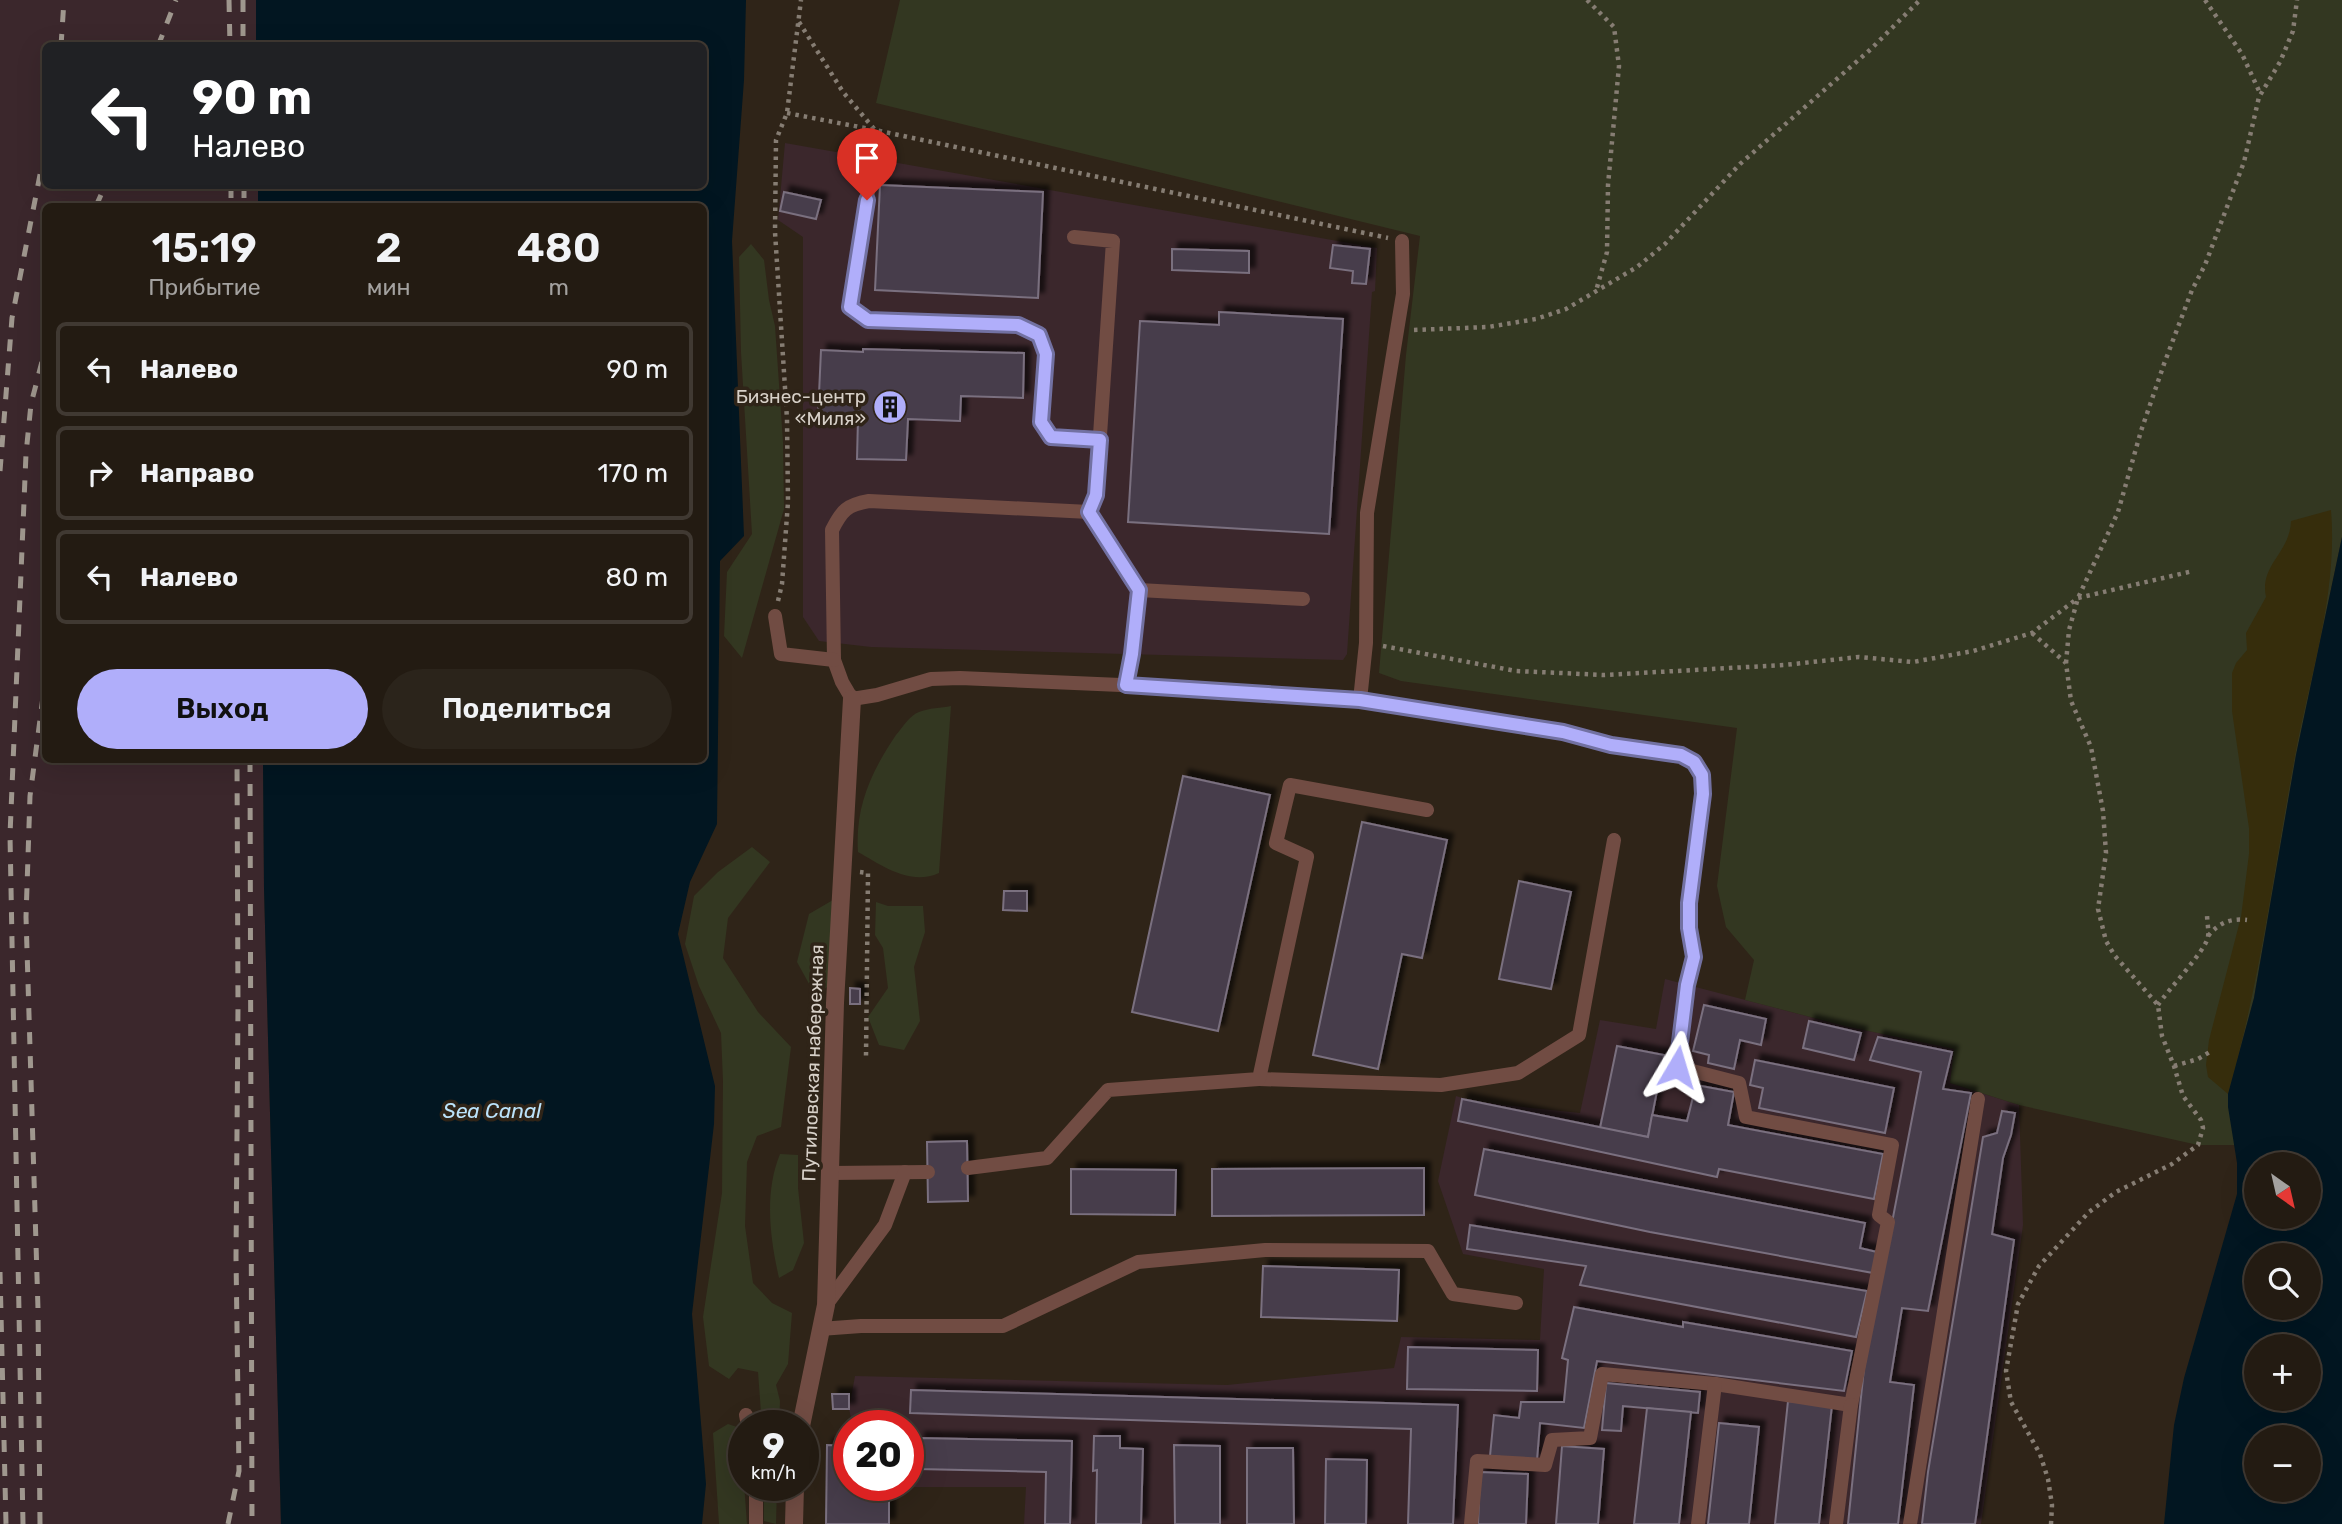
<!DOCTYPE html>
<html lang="ru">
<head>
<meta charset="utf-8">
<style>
	:root { --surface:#231b12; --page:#2b241b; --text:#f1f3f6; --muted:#a3a19f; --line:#403932; --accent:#b0aefa }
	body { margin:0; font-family:Rubik,sans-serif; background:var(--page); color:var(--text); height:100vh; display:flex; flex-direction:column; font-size:26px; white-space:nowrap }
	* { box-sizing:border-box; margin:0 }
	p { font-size:23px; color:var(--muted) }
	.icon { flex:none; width:38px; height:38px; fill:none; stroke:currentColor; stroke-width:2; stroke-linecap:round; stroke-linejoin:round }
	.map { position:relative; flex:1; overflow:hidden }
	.details { position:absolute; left:42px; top:203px; width:665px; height:560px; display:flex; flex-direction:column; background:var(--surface); border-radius:10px; box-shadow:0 7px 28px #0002,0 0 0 2px var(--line) }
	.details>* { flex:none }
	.hud { position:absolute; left:42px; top:42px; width:665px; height:147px; border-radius:10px; box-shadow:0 7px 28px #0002,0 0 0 2px var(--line); background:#202124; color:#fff; overflow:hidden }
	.needle { width:46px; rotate:146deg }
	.fabs { position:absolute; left:2244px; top:1152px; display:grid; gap:14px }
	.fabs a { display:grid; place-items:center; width:77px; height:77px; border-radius:50%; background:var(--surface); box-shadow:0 7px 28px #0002,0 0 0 2px var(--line); font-size:35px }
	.speed { position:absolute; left:728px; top:1410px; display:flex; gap:14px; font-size:35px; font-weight:700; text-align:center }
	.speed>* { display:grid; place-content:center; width:91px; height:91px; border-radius:50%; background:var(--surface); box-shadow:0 7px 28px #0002,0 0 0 2px var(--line); line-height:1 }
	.speed small { font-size:18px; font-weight:400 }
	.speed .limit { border:10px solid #d22; background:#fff; color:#111 }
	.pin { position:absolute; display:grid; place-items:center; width:60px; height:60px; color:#fff; margin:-72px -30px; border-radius:50% 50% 50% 0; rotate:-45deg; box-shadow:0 0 7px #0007 }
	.pin .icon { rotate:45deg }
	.me { position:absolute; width:77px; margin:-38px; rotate:7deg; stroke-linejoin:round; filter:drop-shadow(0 0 5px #0008) }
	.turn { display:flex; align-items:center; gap:24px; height:147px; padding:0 35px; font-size:32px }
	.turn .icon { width:91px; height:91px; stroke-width:2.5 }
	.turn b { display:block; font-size:49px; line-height:60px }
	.eta { display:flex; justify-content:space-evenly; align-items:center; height:119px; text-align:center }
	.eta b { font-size:42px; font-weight:600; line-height:49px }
	.button { display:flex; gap:14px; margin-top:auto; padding:14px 35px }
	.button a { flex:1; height:80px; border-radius:42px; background:var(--accent); color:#111; font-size:28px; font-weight:600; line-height:80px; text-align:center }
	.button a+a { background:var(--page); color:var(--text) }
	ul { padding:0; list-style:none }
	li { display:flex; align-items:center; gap:21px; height:94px; margin:0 14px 10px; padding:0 21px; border:4px solid var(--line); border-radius:10px }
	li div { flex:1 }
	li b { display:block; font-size:26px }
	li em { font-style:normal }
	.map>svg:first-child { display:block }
	.industrial { fill:#3b272c }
	.green { fill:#333721 }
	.sand { fill:#362d0c }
	.water { fill:#021621; fill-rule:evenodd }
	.building { fill:#473e4c; stroke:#7a6f7f; stroke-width:2; filter:url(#shadow) }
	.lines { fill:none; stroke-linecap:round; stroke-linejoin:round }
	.path { stroke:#867d73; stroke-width:4.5; stroke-dasharray:3.5 5; stroke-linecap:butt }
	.lane { stroke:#714c43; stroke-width:14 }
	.street { stroke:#714c43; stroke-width:18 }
	.rail { stroke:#9f978e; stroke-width:5; stroke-dasharray:12 12; stroke-linecap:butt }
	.route-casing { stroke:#7271a2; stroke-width:18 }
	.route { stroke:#b0aefa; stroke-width:12 }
	.labels { text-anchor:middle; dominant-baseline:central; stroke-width:7; stroke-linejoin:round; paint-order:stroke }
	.poi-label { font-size:19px; fill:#d7d0c8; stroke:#2f2418; text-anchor:end }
	.street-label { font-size:19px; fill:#d7d0c8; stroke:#2f2418 }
	.water-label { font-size:21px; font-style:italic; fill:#bbe3fb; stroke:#2f2418 }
</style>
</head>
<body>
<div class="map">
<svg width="2342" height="1524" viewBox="0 0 2342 1524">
	<defs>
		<filter id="shadow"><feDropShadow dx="6" dy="-6" stdDeviation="2" flood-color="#0009"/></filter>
	</defs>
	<rect width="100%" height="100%" fill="#2f2418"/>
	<g class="industrial">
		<polygon points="0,0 256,0 256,45 46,46 46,186 258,186 258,206 46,206 46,760 263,760 264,888 281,1524 0,1524"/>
		<polygon points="785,143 1377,248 1375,291 1372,292 1347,654 1343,660 871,647 819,641 803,617 803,237 778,220"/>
		<polygon points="1665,979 1845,1026 1955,1049 1950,1083 2019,1105 2023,1225 1981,1524 1024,1524 1026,1487 899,1487 908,1486 908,1426 898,1426 898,1423 853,1426 849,1409 855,1376 1227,1385 1394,1368 1401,1337 1540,1340 1544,1269 1463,1254 1438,1181 1456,1096 1475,1102 1580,1113 1600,1020 1656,1029"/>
	</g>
	<g class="green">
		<polygon points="900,0 2342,0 2342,537 2296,755 2254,998 2228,1094 2235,1145 2198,1145 2019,1105 1950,1083 1954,1049 1845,1026 1745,1000 1754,960 1726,927 1717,886 1737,728 1401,681 1379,673 1406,355 1420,236 876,103"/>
		<polygon points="751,244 764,260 769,300 775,326 783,442 784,509 742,658 724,636 727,572 752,534 741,352 739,257"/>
		<path d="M951,706L939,873C910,886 883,866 858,852C855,807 871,772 896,735C902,728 910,715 919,712C929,708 941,708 951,706Z"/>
		<polygon points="752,847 770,862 728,918 723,958 758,1012 791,1047 781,1127 757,1136 747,1162 745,1226 753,1283 772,1303 792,1313 788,1364 776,1385 780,1401 779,1426 762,1426 758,1372 738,1368 729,1379 709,1366 703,1317 722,1193 723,1081 721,1033 699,986 685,944 694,896 718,872"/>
		<polygon points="833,900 828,987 813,991 797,962 809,914"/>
		<polygon points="876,902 888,906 923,906 925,932 914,967 920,1021 904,1050 879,1045 868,1017 888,988 883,948 875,935"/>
		<path d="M780,1154L798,1155V1188L804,1243L793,1270L779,1278C770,1238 764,1193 780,1154Z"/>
		<polygon points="728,1424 740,1428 747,1524 719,1524 713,1433"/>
		<polygon points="764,1486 777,1486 776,1524 764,1521"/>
	</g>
	<path class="sand" d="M2331,510C2338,593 2310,675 2295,756C2274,869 2260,983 2228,1094L2208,1077L2206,1065L2209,1040L2241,917L2249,854V828L2232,711V673L2236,663L2247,650L2246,633L2266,597C2259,565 2290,553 2291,521Z"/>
	<g class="water">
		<polygon points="256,0 746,0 744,80 732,241 744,536 720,561 717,824 690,882 678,934 715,1086 714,1124 692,1314 706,1484 702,1524 281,1524 264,888 263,760 704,760 704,206 258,206 258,186 704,186 704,46 256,45"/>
		<path d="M2342,537V1524H2164L2174,1425L2184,1378L2237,1194V1163L2228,1107V1094L2254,998L2296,755ZM2256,1164H2308V1216H2256ZM2256,1255H2308V1307H2256ZM2256,1346H2308V1398H2256ZM2256,1437H2308V1489H2256Z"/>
	</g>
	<g class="building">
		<polygon points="880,185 1043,192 1038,298 875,290"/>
		<polygon points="784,192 821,200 816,219 780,211"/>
		<polygon points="1333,245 1370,249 1366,284 1352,283 1353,271 1330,268"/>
		<polygon points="1172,249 1249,251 1249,273 1172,270"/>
		<polygon points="1219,312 1343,319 1329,534 1128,522 1140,321 1219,325"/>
		<polygon points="863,349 1024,353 1023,398 961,396 960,421 908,419 906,460 857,459 858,418 818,416 821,350 863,352"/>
		<polygon points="1183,776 1270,795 1218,1031 1132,1012"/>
		<polygon points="1362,822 1447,840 1422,958 1402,954 1378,1069 1313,1055"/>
		<polygon points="1519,881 1571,892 1551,989 1499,979"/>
		<polygon points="1004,891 1027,891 1027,911 1003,910"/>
		<polygon points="850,988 860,989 860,1004 850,1004"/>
		<polygon points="1704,1005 1766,1019 1761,1045 1740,1040 1734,1069 1708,1063 1709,1055 1693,1051"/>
		<polygon points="1809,1021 1861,1033 1854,1060 1803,1048"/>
		<polygon points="1878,1037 1952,1052 1943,1089 1971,1093 1928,1311 1902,1308 1890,1382 1914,1385 1898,1524 1848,1524 1864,1368 1921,1072 1870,1060"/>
		<polygon points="1617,1046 1664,1055 1648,1137 1600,1128"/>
		<polygon points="1755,1060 1894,1088 1885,1133 1759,1108 1763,1088 1750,1085"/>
		<polygon points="1696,1085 1734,1092 1728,1125 1883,1154 1874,1199 1719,1169 1717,1177 1458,1121 1462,1099 1648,1137 1652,1115 1687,1121"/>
		<polygon points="2002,1111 2015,1113 2011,1135 2003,1158 1992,1234 2014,1240 1975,1524 1922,1524 1928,1472 1983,1137 1997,1133"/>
		<polygon points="967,1141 968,1201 928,1202 927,1142"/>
		<polygon points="1484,1149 1865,1223 1860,1248 1877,1252 1873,1273 1650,1232 1475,1195"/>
		<polygon points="1424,1168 1424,1215 1212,1216 1212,1169"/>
		<polygon points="1071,1169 1176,1170 1175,1215 1071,1214"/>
		<polygon points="1470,1225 1867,1291 1856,1337 1580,1285 1586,1266 1467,1249"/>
		<polygon points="1263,1266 1399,1270 1397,1321 1261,1317"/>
		<polygon points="1574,1307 1683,1327 1683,1322 1852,1351 1844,1391 1597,1361 1584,1428 1540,1423 1537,1460 1490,1456 1494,1415 1519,1418 1521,1402 1564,1402 1568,1360 1562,1358"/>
		<polygon points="1408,1347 1538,1350 1537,1391 1407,1389"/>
		<polygon points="1606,1383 1700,1392 1698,1413 1623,1406 1621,1431 1602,1430"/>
		<polygon points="911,1390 1458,1405 1453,1524 1408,1524 1411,1429 910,1413"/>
		<polygon points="832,1394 849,1394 849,1409 833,1409"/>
		<polygon points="1788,1401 1832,1405 1819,1524 1775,1524"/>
		<polygon points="1647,1408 1691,1412 1679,1524 1634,1524"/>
		<polygon points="1719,1423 1759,1427 1749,1524 1708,1524"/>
		<polygon points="1094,1436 1120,1436 1120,1448 1143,1449 1141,1524 1096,1524 1097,1470 1093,1471"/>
		<polygon points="919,1438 1072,1441 1070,1524 1045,1524 1046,1472 918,1469"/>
		<polygon points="827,1445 849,1446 849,1486 889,1486 889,1524 826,1524"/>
		<polygon points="1174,1445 1220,1446 1220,1524 1175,1524"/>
		<polygon points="1562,1446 1604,1449 1598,1524 1556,1524"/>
		<polygon points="1247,1448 1293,1448 1294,1524 1247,1524"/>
		<polygon points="1326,1459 1367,1460 1366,1524 1325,1524"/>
		<polygon points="1480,1472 1528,1474 1526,1524 1478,1524"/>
	</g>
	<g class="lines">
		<g class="path">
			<polyline points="1587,0 1614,27 1619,66 1608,185 1607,252 1596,291"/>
			<polyline points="2205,0 2242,54 2260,93"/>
			<polyline points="799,22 843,92 875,130 1388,238"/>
			<polyline points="787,113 875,130"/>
			<polyline points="1414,330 1488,327 1536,319 1566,309 1637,267 1665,244 1740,164 1871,49 1920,0"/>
			<polyline points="778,601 782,584 788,502 787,419 775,232 776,140 787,113 801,0"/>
			<polyline points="2032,633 2066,663 2071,701 2091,747 2103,811 2106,853 2098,909 2106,941 2115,956 2158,1005 2162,1036 2174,1066 2183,1096 2201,1120 2203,1128 2198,1145 2172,1164 2116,1192 2089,1212 2039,1266 2018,1304 2006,1371 2011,1402 2040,1454 2048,1479 2052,1505 2051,1524"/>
			<polyline points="1383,646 1516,671 1604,675 1784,665 1859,657 1913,662 1973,651 2032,633 2078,598 2193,571"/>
			<polyline points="2066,663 2069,630 2078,598 2118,512 2141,431 2164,364 2192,290 2205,265 2244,162 2259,97 2280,62 2293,31 2297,0"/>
			<polyline points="860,872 868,873 866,1056"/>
			<path d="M2208,936C2219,923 2230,918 2247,920"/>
			<path d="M2158,1005C2168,990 2206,950 2208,937C2209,930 2207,921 2207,914"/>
			<polyline points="2174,1066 2198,1059 2213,1050"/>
		</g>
		<g class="lane">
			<polyline points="871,173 851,307 868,320 1018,325 1039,335 1047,354 1041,422 1051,437 1100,440"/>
			<path d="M1074,237L1113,241L1096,495L1089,512L869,501C847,505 842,510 832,530L834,660L842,682L852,699L877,695L931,679L960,678L1144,686L1360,700L1563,732L1611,745L1681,755L1694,762L1702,775L1703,794L1689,903V928L1694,957L1687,985L1677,1067L1739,1083L1746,1117L1892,1145L1879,1215L1888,1222L1851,1405L1715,1384L1602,1374L1590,1438L1552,1440L1545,1465L1477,1461L1471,1524"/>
			<polyline points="1089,512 1139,590 1303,599"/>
			<polyline points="775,616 781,654 834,660"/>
			<polyline points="1126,685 1132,654 1139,590"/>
			<polyline points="1360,700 1366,643 1367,513 1403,294 1402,241"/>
			<polyline points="1259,1079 1441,1085 1518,1073 1579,1035 1614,840"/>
			<polyline points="968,1168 1047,1158 1108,1090 1259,1079 1307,857 1276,843 1290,785 1427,810"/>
			<polyline points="831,1173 928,1172"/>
			<polyline points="826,1305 885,1225 905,1172"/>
			<polyline points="820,1329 861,1326 1003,1326 1138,1262 1265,1250 1428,1251 1453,1294 1516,1303"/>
			<polyline points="746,1415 748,1426"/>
			<polyline points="756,1524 756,1486"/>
			<polyline points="1698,1524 1715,1384"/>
			<polyline points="1836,1524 1851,1405"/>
			<polyline points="1910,1524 1978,1099"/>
		</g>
		<g class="street">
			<polyline points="801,1426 826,1305 835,1003 852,699"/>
			<polyline points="794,1524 795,1486"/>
		</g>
		<g class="rail">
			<polyline points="229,0 230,46"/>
			<polyline points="243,0 243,46"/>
			<polyline points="61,46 64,0"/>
			<polyline points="158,46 176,0"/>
			<polyline points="231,186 231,206"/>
			<polyline points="244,186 244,206"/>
			<polyline points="96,206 105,186"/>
			<polyline points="0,471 12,318 46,144"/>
			<polyline points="250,760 252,1524"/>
			<polyline points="0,1272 6,1524"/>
			<polyline points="23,1524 10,835 26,454 31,404 46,346"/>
			<polyline points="40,1524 38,1309 26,917 30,796 46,674"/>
			<polyline points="228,1524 239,1471 236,1257 238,1006 237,760"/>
		</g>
	</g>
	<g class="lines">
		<g class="route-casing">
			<polyline id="route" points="867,200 850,307 868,320 1018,325 1039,335 1046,354 1041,422 1051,437 1100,440 1096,495 1089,512 1139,590 1132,654 1126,685 1360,700 1563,732 1611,745 1681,755 1694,762 1702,775 1703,794 1689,903 1689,928 1694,957 1687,985 1677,1067"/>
		</g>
		<use href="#route" class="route"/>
	</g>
	<defs>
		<g id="building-disc" transform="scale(1.75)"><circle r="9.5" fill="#b0aefa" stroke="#2f2418"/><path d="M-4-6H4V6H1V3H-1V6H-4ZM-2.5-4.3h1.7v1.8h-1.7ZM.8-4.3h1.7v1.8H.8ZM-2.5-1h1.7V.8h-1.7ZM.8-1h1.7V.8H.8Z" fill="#111"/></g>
	</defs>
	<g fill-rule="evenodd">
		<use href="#building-disc" x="890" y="407"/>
	</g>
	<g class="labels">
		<g class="poi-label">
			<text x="866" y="396">Бизнес-центр<tspan x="866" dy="22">«Миля»</tspan></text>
		</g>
		<g class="street-label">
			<text transform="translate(813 1063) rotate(-88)">Путиловская набережная</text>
		</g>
		<g class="water-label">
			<text x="492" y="1110">Sea Canal</text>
		</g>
	</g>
</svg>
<div class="fabs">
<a><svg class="needle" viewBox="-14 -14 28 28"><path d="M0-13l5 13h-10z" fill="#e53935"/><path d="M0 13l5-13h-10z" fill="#a3a19f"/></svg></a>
<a><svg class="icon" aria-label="search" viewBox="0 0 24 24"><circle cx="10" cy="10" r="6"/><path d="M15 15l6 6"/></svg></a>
<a>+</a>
<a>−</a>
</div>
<div class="speed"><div>9<small>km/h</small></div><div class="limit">20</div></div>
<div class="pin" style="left:867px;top:200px;background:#d93025"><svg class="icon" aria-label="arrive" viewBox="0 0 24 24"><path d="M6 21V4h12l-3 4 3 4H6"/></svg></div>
<svg class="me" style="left:1677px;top:1067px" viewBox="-20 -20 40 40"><path d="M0-17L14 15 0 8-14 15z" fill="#b0aefa" stroke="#fff" stroke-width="4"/></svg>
<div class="hud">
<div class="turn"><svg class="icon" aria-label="left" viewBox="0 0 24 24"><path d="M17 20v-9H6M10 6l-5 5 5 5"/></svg><div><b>90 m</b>Налево</div></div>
</div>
<section class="details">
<div class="eta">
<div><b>15:19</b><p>Прибытие</p></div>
<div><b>2</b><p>мин</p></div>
<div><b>480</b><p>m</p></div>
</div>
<ul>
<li><svg class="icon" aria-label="left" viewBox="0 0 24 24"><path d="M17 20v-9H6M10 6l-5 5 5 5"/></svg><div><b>Налево</b></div><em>90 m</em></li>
<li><svg class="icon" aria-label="right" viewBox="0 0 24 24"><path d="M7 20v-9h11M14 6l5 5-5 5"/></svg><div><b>Направо</b></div><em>170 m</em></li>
<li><svg class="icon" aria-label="left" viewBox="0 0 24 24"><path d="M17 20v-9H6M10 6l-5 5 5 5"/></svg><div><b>Налево</b></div><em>80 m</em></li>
</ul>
<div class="button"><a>Выход</a><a>Поделиться</a></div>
</section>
</div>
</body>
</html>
